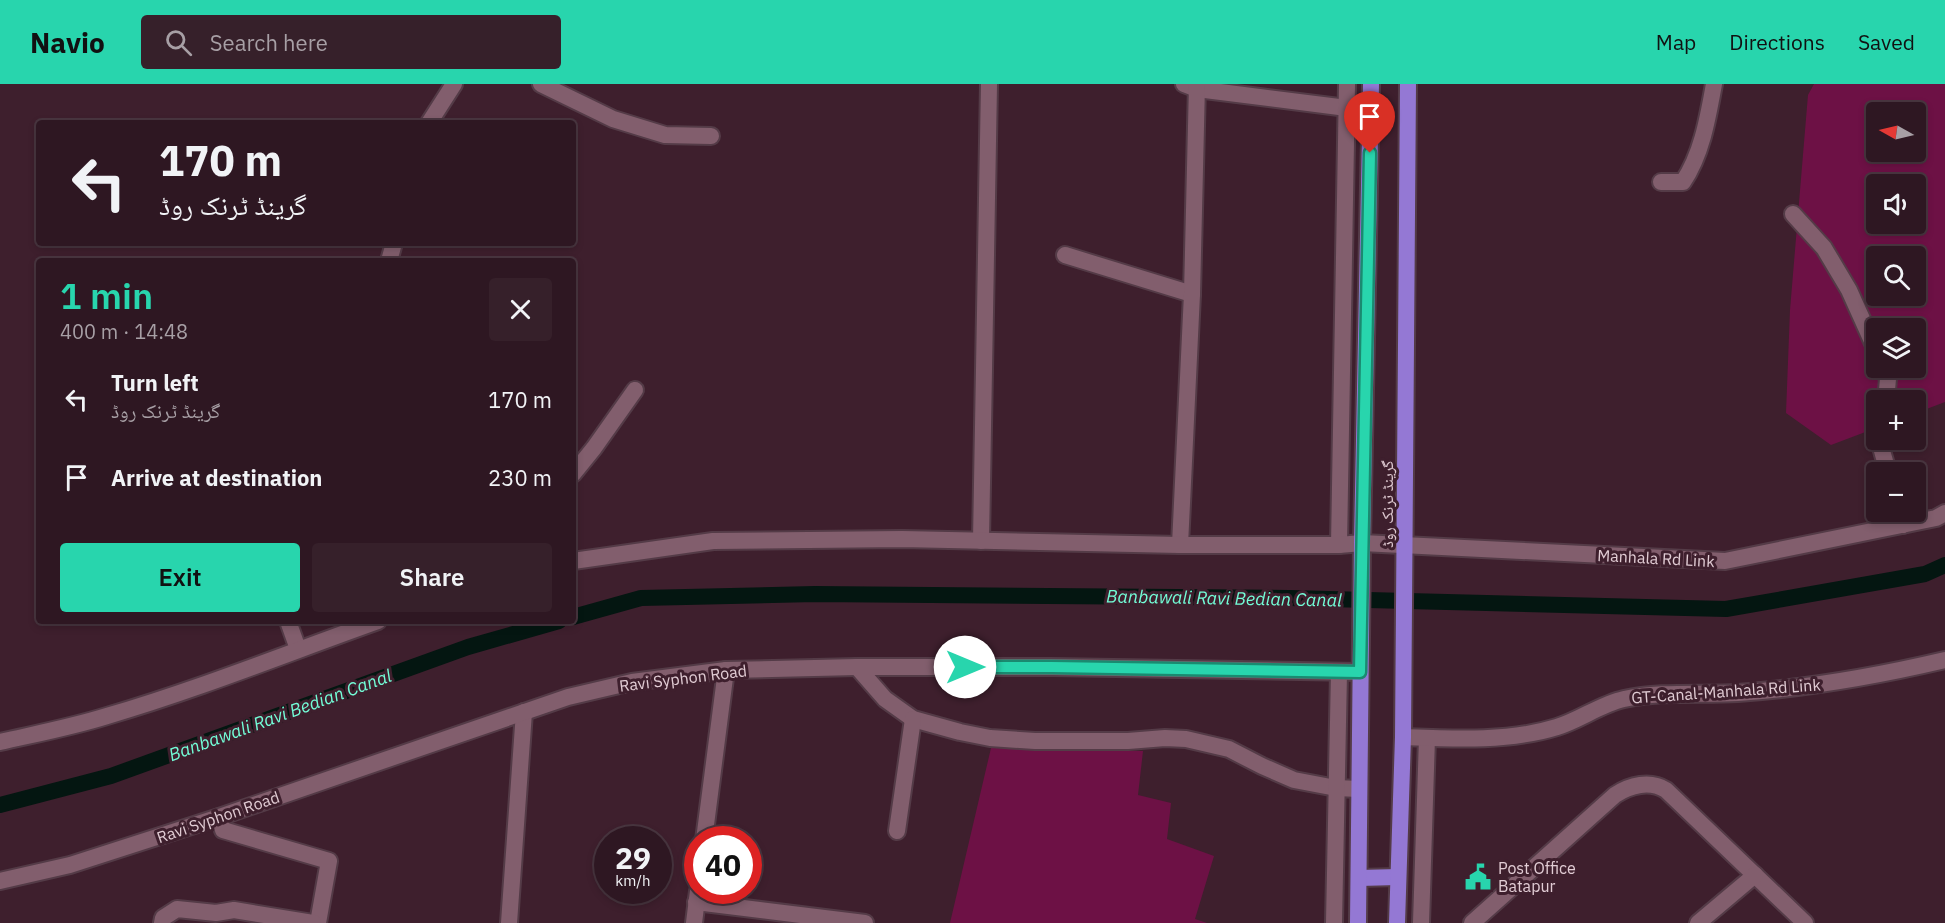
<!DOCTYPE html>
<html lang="en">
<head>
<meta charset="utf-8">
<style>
	:root { --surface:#2e1722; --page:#36202a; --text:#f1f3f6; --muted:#a79fa5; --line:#493640; --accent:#28d5ad }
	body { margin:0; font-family:"IBM Plex Sans","Noto Naskh Arabic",sans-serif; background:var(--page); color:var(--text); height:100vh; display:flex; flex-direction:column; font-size:22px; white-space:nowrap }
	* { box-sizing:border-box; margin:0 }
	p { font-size:20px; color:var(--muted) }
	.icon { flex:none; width:33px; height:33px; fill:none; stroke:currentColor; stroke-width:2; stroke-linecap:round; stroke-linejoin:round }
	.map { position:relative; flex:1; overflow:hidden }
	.drawer { position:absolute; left:36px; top:174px; width:540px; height:366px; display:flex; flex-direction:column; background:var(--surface); border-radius:6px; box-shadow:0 3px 9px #0003,0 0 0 2px var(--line) }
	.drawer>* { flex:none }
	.top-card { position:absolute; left:36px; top:36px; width:540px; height:126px; border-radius:6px; box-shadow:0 3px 9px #0003,0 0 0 2px var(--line); background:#2e1722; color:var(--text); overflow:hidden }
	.needle { width:39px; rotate:278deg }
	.controls { position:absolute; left:1866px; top:18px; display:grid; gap:12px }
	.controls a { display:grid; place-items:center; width:60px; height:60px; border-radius:6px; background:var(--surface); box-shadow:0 3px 9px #0003,0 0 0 2px var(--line); font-size:30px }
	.speed { position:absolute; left:594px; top:742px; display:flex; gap:12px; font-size:30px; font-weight:700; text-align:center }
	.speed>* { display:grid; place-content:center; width:78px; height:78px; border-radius:50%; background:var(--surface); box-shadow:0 3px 9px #0003,0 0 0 2px var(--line); line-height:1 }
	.speed small { font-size:15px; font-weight:400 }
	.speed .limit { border:9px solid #d22; background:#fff; color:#111 }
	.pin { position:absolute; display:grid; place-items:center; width:51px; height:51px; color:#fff; margin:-62px -26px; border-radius:50% 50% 50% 0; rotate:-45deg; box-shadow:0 0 6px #0007 }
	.pin .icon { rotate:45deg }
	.me { position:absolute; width:66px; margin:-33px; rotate:90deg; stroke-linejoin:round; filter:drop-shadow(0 0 4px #0008) }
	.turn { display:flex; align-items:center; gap:21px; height:126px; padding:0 24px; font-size:27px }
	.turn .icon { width:78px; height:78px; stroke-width:2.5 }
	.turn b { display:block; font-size:42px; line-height:51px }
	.round { display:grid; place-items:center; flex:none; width:63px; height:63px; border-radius:6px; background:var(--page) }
	.summary { display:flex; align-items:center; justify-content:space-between; height:102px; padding:0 24px }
	h1 { font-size:36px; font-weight:600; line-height:45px; color:var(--accent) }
	.primary-button { display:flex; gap:12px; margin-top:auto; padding:12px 24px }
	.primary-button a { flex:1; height:69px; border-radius:6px; background:var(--accent); color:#111; font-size:24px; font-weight:600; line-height:69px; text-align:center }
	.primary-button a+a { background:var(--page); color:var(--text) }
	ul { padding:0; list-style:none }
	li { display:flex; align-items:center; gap:18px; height:78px; padding:0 24px }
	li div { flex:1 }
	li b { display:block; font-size:22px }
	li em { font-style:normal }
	header { display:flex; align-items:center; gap:36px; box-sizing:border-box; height:84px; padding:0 30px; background:var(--accent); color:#111 }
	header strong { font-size:28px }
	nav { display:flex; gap:33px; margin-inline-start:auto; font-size:21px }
	.search { width:420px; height:54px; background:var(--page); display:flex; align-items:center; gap:15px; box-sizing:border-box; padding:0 21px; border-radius:6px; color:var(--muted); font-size:22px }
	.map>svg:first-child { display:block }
	.green { fill:#6d1145; fill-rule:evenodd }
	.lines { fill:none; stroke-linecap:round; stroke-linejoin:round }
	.canal { stroke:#041611; stroke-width:16 }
	.minor-casing { stroke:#543b47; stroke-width:20 }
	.tertiary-casing { stroke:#543b47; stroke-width:20 }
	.secondary-casing { stroke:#543b47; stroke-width:20 }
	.trunk-casing { stroke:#543b47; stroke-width:20 }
	.minor { stroke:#825e6d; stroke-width:16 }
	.tertiary { stroke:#825e6d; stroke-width:16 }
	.secondary { stroke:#825e6d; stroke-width:16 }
	.trunk { stroke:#9478d4; stroke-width:16 }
	.route-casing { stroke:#1a8a70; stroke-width:15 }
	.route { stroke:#28d5ad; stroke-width:10 }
	.labels { text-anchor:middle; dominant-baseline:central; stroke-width:6; stroke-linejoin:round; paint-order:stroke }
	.street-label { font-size:16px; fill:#e1ccd4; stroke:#3e1f2d }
	.poi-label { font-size:16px; fill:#e1ccd4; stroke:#3e1f2d; text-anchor:start }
	.water-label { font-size:18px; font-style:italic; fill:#73fdd7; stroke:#3e1f2d }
</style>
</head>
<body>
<header>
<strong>Navio</strong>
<div class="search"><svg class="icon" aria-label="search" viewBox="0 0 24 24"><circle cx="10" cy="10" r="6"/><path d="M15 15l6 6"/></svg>Search here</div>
<nav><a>Map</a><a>Directions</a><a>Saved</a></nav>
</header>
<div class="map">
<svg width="1945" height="839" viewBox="0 0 1945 839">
	<rect width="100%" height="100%" fill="#3e1f2d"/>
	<g class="green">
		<path d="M1814,0H1945V318L1916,329V316H1876V344L1831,361L1786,329L1790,226L1808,11ZM1876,28H1916V68H1876ZM1876,100H1916V140H1876ZM1876,172H1916V212H1876ZM1876,244H1916V284H1876Z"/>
		<polygon points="991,664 1143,667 1138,711 1171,719 1167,755 1214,772 1195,835 1207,839 950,839"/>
	</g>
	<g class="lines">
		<g class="canal">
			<polyline points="573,533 641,514 815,510 1289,514 1726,525 1925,490 1945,481"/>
			<polyline points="0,721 111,692 468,563 559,537"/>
		</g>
		<g class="minor-casing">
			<g id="minor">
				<polyline points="541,0 613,35 665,51 711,52"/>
				<polyline points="1184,0 1197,5 1347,24"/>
				<polyline points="429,39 454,0"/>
				<path d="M1661,98H1683C1702,70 1708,33 1714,0"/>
				<polyline points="1793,130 1824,164 1849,206 1876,266"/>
				<polyline points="1065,171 1192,210"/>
				<polyline points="389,177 394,159"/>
				<polyline points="1883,284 1888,295 1886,316"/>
				<polyline points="1879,356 1888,388"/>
				<polyline points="573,390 594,364 635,306"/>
				<polyline points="1899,428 1903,441"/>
				<polyline points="981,457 989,0"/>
				<polyline points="1180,461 1192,210 1197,0"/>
				<polyline points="1339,461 1347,0"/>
				<polyline points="288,537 298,565"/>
				<polyline points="857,583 885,615 913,635 960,648 990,654 1035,657 1128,657 1165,654 1186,655 1229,665 1262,682 1294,696 1336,704 1359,705"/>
				<polyline points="219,733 223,746 329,777 318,839"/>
				<polyline points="897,747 913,635"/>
				<polyline points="704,756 726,586"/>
				<polyline points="696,818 865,839"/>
				<polyline points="162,839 163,834 177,825 216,829 234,826 313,839"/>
				<polyline points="509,839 524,628"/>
				<polyline points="694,839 698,807"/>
				<polyline points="1334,839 1339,588"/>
				<polyline points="1421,839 1427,654"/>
				<path d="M1472,839L1615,711C1630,701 1650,696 1666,706L1805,839"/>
				<polyline points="1698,839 1755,791"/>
			</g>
		</g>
		<g class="tertiary-casing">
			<g id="tertiary">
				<polyline points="573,477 713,457 902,455 1180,461 1339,461 1362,459"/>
				<path d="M0,658C35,650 72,643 107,632C199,605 288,569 378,537"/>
				<polyline points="0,797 70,781 219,733 568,613 632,598 726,586 857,583 1052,583 1360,588"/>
			</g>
		</g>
		<g class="secondary-casing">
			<g id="secondary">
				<polyline points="1362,459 1725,477 1936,434 1945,429"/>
				<path d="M1403,653C1453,655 1509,658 1557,643C1580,636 1601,620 1624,615C1661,607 1701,611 1738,609C1808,604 1877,592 1945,576"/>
			</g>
		</g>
		<g class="trunk-casing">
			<g id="trunk">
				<polyline points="1359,794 1398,793"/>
				<polyline points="1358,839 1362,459 1371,0"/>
				<polyline points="1397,839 1403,653 1408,0"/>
			</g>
		</g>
		<use href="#minor" class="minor"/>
		<use href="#tertiary" class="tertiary"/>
		<use href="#secondary" class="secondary"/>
		<use href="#trunk" class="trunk"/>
	</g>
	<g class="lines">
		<g class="route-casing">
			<polyline id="route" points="965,583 1052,583 1360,588 1370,69"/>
		</g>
		<use href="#route" class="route"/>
	</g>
	<defs>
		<g id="civic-bare" transform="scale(2.07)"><path d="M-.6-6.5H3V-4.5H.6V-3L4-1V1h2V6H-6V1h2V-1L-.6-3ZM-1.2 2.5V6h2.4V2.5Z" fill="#28d5ad" stroke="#3e1f2d" stroke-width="2.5" paint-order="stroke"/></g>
	</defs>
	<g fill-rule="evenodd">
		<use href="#civic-bare" x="1478" y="793"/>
	</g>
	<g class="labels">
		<g class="street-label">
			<text transform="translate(1387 420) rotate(-90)">گرینڈ ٹرنک روڈ</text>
			<text transform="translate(1656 474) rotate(3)">Manhala Rd Link</text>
			<text transform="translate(683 594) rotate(-7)">Ravi Syphon Road</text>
			<text transform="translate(1726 607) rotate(-4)">GT-Canal-Manhala Rd Link</text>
			<text transform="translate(218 733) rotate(-19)">Ravi Syphon Road</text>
		</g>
		<g class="poi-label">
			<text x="1498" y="784">Post Office<tspan x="1498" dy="18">Batapur</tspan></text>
		</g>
		<g class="water-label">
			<text transform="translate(1224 514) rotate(1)">Banbawali Ravi Bedian Canal</text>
			<text transform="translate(280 631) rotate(-20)">Banbawali Ravi Bedian Canal</text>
		</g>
	</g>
</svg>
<div class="controls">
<a><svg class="needle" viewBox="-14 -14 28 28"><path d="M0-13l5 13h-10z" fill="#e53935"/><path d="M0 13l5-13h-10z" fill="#a79fa5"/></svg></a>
<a><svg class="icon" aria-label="sound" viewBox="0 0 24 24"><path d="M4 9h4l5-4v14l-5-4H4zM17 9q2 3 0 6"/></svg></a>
<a><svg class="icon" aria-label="search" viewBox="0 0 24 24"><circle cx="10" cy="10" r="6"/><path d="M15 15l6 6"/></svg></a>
<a><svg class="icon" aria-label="layers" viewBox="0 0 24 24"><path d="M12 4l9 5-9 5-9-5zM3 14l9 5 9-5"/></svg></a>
<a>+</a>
<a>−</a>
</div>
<div class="speed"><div>29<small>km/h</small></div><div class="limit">40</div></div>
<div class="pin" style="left:1370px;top:69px;background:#d93025"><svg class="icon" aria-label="arrive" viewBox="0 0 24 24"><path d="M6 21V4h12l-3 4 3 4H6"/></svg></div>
<svg class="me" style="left:965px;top:583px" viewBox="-20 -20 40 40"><circle r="19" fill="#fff"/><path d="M0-13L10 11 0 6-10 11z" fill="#28d5ad"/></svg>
<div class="top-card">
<div class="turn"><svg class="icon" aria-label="left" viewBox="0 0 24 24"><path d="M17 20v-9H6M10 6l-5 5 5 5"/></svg><div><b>170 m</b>گرینڈ ٹرنک روڈ</div></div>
</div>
<section class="drawer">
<div class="summary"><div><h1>1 min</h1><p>400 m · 14:48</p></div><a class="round"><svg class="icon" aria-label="close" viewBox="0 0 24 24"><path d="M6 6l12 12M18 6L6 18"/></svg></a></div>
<ul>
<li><svg class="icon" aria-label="left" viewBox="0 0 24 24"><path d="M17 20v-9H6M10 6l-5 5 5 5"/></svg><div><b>Turn left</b><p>گرینڈ ٹرنک روڈ</p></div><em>170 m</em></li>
<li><svg class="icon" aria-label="arrive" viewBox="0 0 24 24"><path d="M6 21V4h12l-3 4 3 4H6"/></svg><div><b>Arrive at destination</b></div><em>230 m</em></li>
</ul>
<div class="primary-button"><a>Exit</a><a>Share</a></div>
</section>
</div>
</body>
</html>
